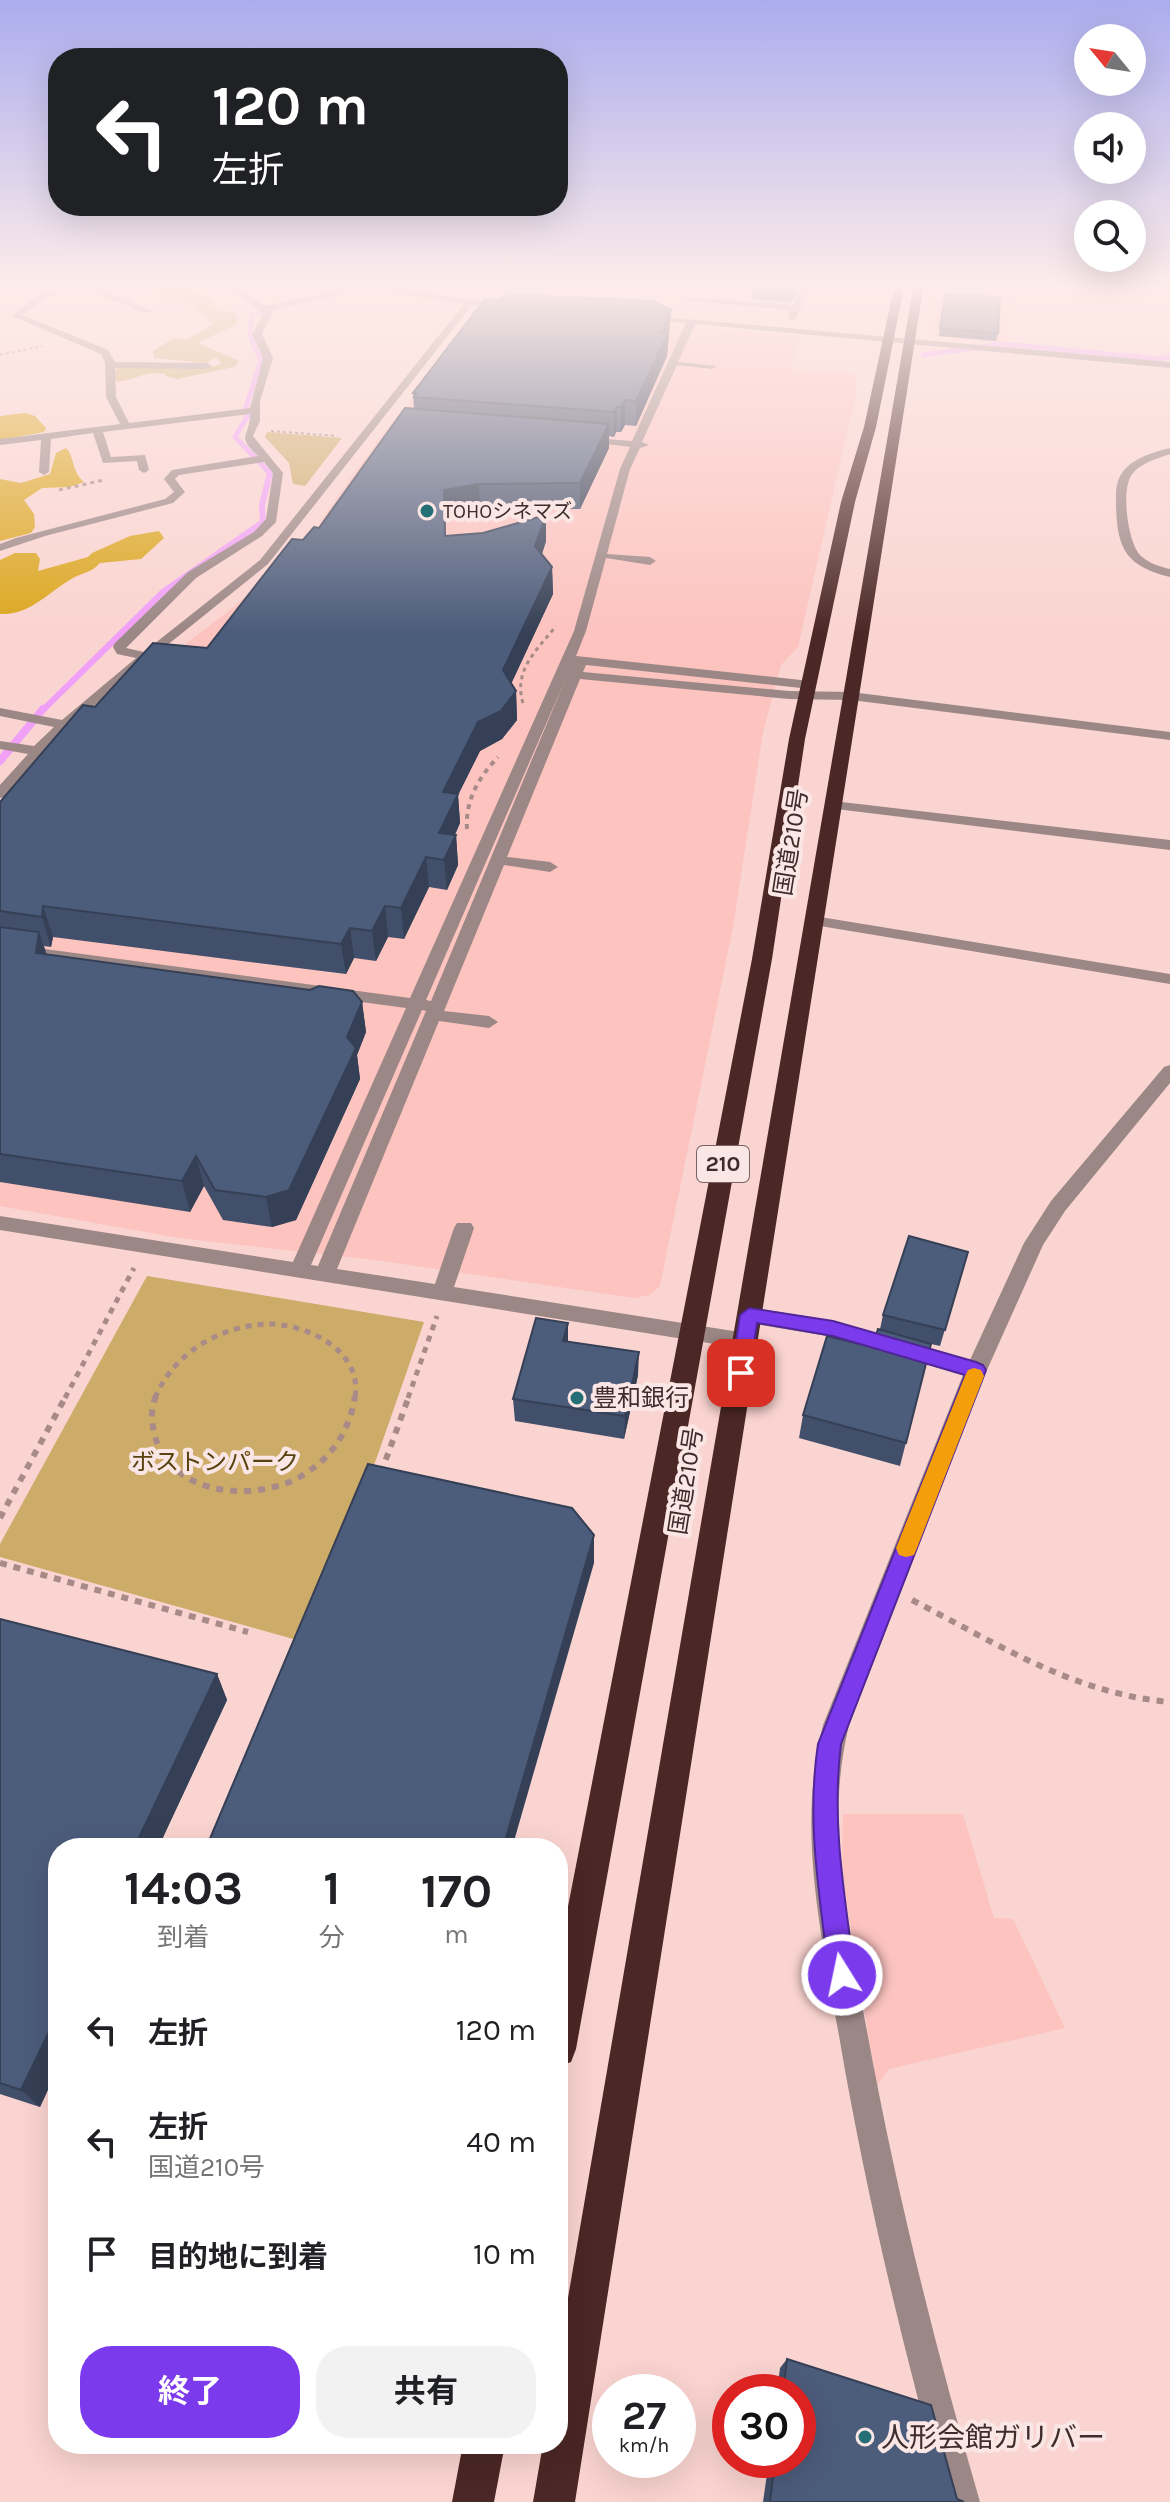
<!DOCTYPE html>
<html lang="ja">
<head>
<meta charset="utf-8">
<style>
	:root { --surface:#fff; --page:#f2f2f2; --text:#202124; --muted:#757577; --accent:#7c3aed }
	body { margin:0; font-family:Karla,"Noto Sans JP",sans-serif; background:var(--page); color:var(--text); height:100vh; display:flex; flex-direction:column; font-size:30px; white-space:nowrap }
	* { box-sizing:border-box; margin:0 }
	p { font-size:26px; color:var(--muted) }
	.icon { flex:none; width:44px; height:44px; fill:none; stroke:currentColor; stroke-width:2; stroke-linecap:round; stroke-linejoin:round }
	.map { position:relative; flex:1; overflow:hidden }
	.drawer { position:absolute; left:48px; top:1838px; width:520px; height:616px; display:flex; flex-direction:column; background:var(--surface); border-radius:32px; box-shadow:0 8px 32px #0002 }
	.drawer>* { flex:none }
	.top-card { position:absolute; left:48px; top:48px; width:520px; height:168px; border-radius:32px; box-shadow:0 8px 32px #0002; background:#202124; color:#fff; overflow:hidden }
	.needle { width:52px; rotate:300deg }
	.buttons { position:absolute; left:1074px; top:24px; display:grid; gap:16px }
	.buttons a { display:grid; place-items:center; width:72px; height:72px; border-radius:50%; background:var(--surface); box-shadow:0 8px 32px #0002; font-size:40px }
	.speed { position:absolute; left:592px; top:2374px; display:flex; gap:16px; font-size:40px; font-weight:700; text-align:center }
	.speed>* { display:grid; place-content:center; width:104px; height:104px; border-radius:50%; background:var(--surface); box-shadow:0 8px 32px #0002; line-height:1 }
	.speed small { font-size:20px; font-weight:400 }
	.speed .limit { border:12px solid #d22; background:#fff; color:#111 }
	.pin { position:absolute; display:grid; place-items:center; width:68px; height:68px; color:#fff; margin:-34px; border-radius:16px; box-shadow:0 4px 12px #0006 }
	.me { position:absolute; width:88px; margin:-44px; rotate:350deg; stroke-linejoin:round; filter:drop-shadow(0 0 6px #0008) }
	.turn { display:flex; align-items:center; gap:28px; height:168px; padding:0 32px; font-size:36px }
	.turn .icon { width:104px; height:104px; stroke-width:2.5 }
	.turn b { display:block; font-size:56px; line-height:68px }
	.eta { display:flex; justify-content:space-evenly; align-items:center; height:136px; text-align:center }
	.eta b { font-size:48px; font-weight:700; line-height:56px }
	.button { display:flex; gap:16px; margin-top:auto; padding:16px 32px }
	.button a { flex:1; height:92px; border-radius:32px; background:var(--accent); color:#fff; font-size:32px; font-weight:700; line-height:92px; text-align:center }
	.button a+a { background:var(--page); color:var(--text) }
	ul { padding:0; list-style:none }
	li { display:flex; align-items:center; gap:24px; height:112px; padding:0 32px }
	li div { flex:1 }
	li b { display:block; font-size:30px }
	li em { font-style:normal }
	.map>svg:first-child { display:block }
	.built { fill:#fcc3bf }
	.green { fill:#cdab68 }
	.forest { fill:#dba61e }
	.lines { fill:none; stroke-linecap:round; stroke-linejoin:round }
	.stream-far2 { stroke:#f1a0f8; stroke-width:5 }
	.stream-far1 { stroke:#f1a0f8; stroke-width:6 }
	.stream { stroke:#f1a0f8; stroke-width:8 }
	.path-far4 { stroke:#a88b88; stroke-width:2; stroke-dasharray:3 3; stroke-linecap:butt }
	.path-far3 { stroke:#a88b88; stroke-width:3; stroke-dasharray:4 4; stroke-linecap:butt }
	.path-far2 { stroke:#a88b88; stroke-width:4; stroke-dasharray:5 5; stroke-linecap:butt }
	.path-far1 { stroke:#a88b88; stroke-width:5; stroke-dasharray:6 6; stroke-linecap:butt }
	.path { stroke:#a88b88; stroke-width:6; stroke-dasharray:7 7; stroke-linecap:butt }
	.minor { fill:#9b8785; fill-rule:evenodd }
	.highway { fill:#4b2725; fill-rule:evenodd }
	.wall { fill:#414f6a }
	.shaded-wall { fill:#354056 }
	.building { fill:#4c5c7b; stroke:#354056; stroke-width:2 }
	.route { fill:#7c3aed; stroke:#51269a; stroke-width:2 }
	.slow { fill:#f59e0b }
	.poi-dot { fill:#246f76; stroke:#fae6e4; stroke-width:3 }
	.labels { text-anchor:middle; dominant-baseline:central; stroke-width:8; stroke-linejoin:round; paint-order:stroke }
	.far-poi-label { font-size:20px; fill:#3e2c2b; stroke:#fae6e4; text-anchor:start }
	.shield { fill:#fae6e4; stroke:#766462; stroke-width:2 }
	.shield-label { font-size:22px; font-weight:bold; fill:#3e2c2b }
	.street-label { font-size:24px; fill:#3e2c2b; stroke:#fae6e4 }
	.poi-label { font-size:24px; fill:#3e2c2b; stroke:#fae6e4; text-anchor:start }
	.park-label { font-size:24px; fill:#584210; stroke:#fae6e4 }
	.near-poi-label { font-size:28px; fill:#3e2c2b; stroke:#fae6e4; text-anchor:start }
</style>
</head>
<body>
<div class="map">
<svg width="1170" height="2502" viewBox="0 0 1170 2502">
	<rect width="100%" height="100%" fill="#fad4d0"/>
	<g class="built">
		<polygon points="934,290 1011,297 1008,344 929,336"/>
		<polygon points="476,320 668,324 673,327 802,336 791,369 857,374 856,393 798,647 781,665 763,732 733,927 660,1286 650,1295 634,1298 375,1260 179,1238 0,1206 0,825 142,677 230,610 317,534 322,519 380,437"/>
		<polygon points="843,1814 963,1814 994,1918 1013,1919 1065,2028 889,2069 877,2086 842,1877"/>
	</g>
	<g class="green">
		<path d="M149,283H168L211,298L216,310L236,313L237,324L198,343L239,361L234,367L177,379L165,376L166,374C144,371 138,379 118,382L113,376L116,369C150,359 188,375 222,364L217,357L206,363L154,358L153,351L174,338L188,339L213,324L193,305L167,300L149,290L154,286Z"/>
		<polygon points="267,432 342,438 305,486 293,484 289,463 265,437"/>
		<polygon points="147,1276 424,1322 377,1457 304,1642 0,1557 0,1544"/>
	</g>
	<g class="forest">
		<polygon points="25,413 35,416 46,428 44,432 0,440 0,416"/>
		<path d="M66,448C75,457 71,471 84,482L70,487L42,488L24,500L34,514L35,527L31,533L0,541V479L21,483L50,474L56,453Z"/>
		<path d="M159,531L164,538L141,559L100,563C91,573 84,572 73,578C49,591 30,616 0,614V560L15,553H36L40,559L38,571L88,557L92,553L130,536Z"/>
	</g>
	<g class="lines">
		<g class="stream-far2">
			<polyline points="325,297 360,283"/>
			<polyline points="498,302 518,283"/>
			<polyline points="923,355 1002,344 1159,359 1170,357"/>
			<path d="M269,472L235,437L248,415L246,407L261,360C253,344 245,330 254,314L274,309"/>
		</g>
		<polyline class="stream-far1" points="42,711 163,592 263,522 262,505 270,473 267,470"/>
		<polyline class="stream" points="0,761 43,709"/>
		<g class="path-far4">
			<polyline points="1096,283 1170,285"/>
			<polyline points="0,355 43,346"/>
			<polyline points="271,431 337,436"/>
		</g>
		<g class="path-far3">
			<polyline points="59,490 104,480"/>
			<path d="M523,703C513,670 537,650 556,626"/>
		</g>
		<path class="path-far2" d="M467,829C465,800 479,777 498,757"/>
		<g class="path-far1">
			<polyline points="65,1398 134,1268"/>
			<path d="M155,1398C173,1354 220,1325 268,1324C308,1324 363,1351 355,1398"/>
			<polyline points="408,1398 437,1316"/>
		</g>
		<g class="path">
			<path d="M156,1396C151,1407 151,1420 154,1432C167,1496 256,1504 303,1475C333,1457 350,1429 355,1396"/>
			<polyline points="381,1473 409,1396"/>
			<polyline points="0,1518 66,1396"/>
			<polyline points="0,1563 248,1632"/>
			<path d="M912,1600C996,1643 1074,1694 1170,1702"/>
		</g>
		<g class="minor">
			<path d="M73,283H84L153,311L146,313C89,292 75,273 22,315L108,350L115,362L207,363L212,366L207,369L115,368L116,397L129,423L250,408L263,358L252,334L264,313L218,283H227L265,306L321,294L342,285L341,283H358L513,306L509,309L472,305L268,564L115,687L49,747L5,797L0,798V785L28,754L0,749V741L34,746L54,727L0,716V708L62,720L136,658L117,654L113,647L114,644L188,572L254,532L266,519L273,473L264,462L179,475L175,479L185,492L173,503L45,536L0,551V544L16,538L165,499L174,492L164,479L172,470L258,456C235,435 250,438 250,414L103,432L111,457L145,455L149,470L144,473L139,470L137,461L103,463L93,433L51,439L49,472L44,475L39,472L41,440L0,445V439L120,424L106,397L105,362L101,354L12,316L37,295ZM352,287L464,304L260,560L144,652L126,648L196,578L262,536L276,522L283,473L253,436L260,421V401L273,358L262,334L273,312L271,310L326,298Z"/>
			<polygon points="803,283 811,283 796,318 792,321 788,318 791,310 682,300 686,297 793,305"/>
			<path d="M641,315L1170,362V368L695,324L678,362L717,366L712,369L677,365L642,442L649,445L640,448L630,469L607,554L650,557L656,561L650,565L606,558L586,631L576,656L801,680L808,684L801,688L586,665L583,672L789,691L851,692L1170,732V740L851,700L789,699L580,679L507,857L550,862L558,867L550,872L504,865L444,1011L489,1016L498,1022L489,1028L439,1021L337,1269L435,1284L454,1228L457,1223H471L474,1228L454,1287L746,1333L753,1335L757,1341L753,1347L746,1349L0,1230V1216L293,1262L406,1008L0,953V943L410,998L574,631L620,469L630,447L576,440L581,437L632,441L686,323L644,320ZM566,678L431,1001L426,1000ZM422,1010L426,1011L318,1266L311,1265Z"/>
			<path d="M1170,448V454C1157,459 1139,463 1131,476C1121,491 1128,544 1141,556C1149,563 1160,567 1170,569V577C1126,566 1117,549 1116,505C1116,492 1115,480 1125,469C1136,457 1154,452 1170,448Z"/>
			<polygon points="833,801 1170,840 1170,850 828,808 826,805"/>
			<polygon points="814,916 1170,974 1170,984 808,924 806,921"/>
			<path d="M1170,1065V1083L1065,1211L1043,1245L987,1370L849,1725C824,1828 848,1929 867,2031C896,2190 935,2347 980,2502H946C902,2346 865,2189 838,2030C820,1928 797,1827 823,1725L963,1375L833,1337L749,1323L742,1321L739,1315L742,1309L749,1307L833,1321L970,1360L1024,1243L1051,1201L1164,1067Z"/>
		</g>
		<g class="highway">
			<polygon points="895,283 905,283 876,427 855,502 805,739 772,959 576,2049 571,2062 558,2067 558,1958 752,959 789,739 841,502 864,427"/>
			<polygon points="914,283 924,283 575,2502 533,2502 543,2444 558,2444 558,2356"/>
			<polygon points="463,2444 505,2444 494,2502 452,2502"/>
		</g>
	</g>
	<g class="wall">
		<polygon points="753,283 801,283 791,302 752,299"/>
		<polygon points="945,294 998,333 996,341 939,336"/>
		<polygon points="671,310 667,356 636,426 625,425 621,432 616,432 614,437 609,436 609,448 580,509 480,510 445,516 446,536 483,533 546,515 546,541 542,554 552,567 553,594 511,684 516,691 517,720 502,739 480,751 458,795 460,823 455,835 456,835 458,865 447,890 429,887 404,939 388,937 376,961 354,958 346,974 53,937 51,947 44,946 47,955 362,1002 366,1032 357,1055 360,1079 296,1220 272,1227 223,1220 204,1186 190,1212 0,1182 0,802 95,707 207,648 303,540 319,528 414,409 413,393"/>
		<polygon points="968,1252 940,1346 931,1344 900,1466 799,1438 803,1415 872,1347 880,1329 883,1315"/>
		<polygon points="568,1341 638,1375 624,1439 515,1421 513,1399"/>
		<polygon points="0,1619 217,1674 227,1700 158,1848 58,1848 58,2068 40,2107 0,2094"/>
		<polygon points="787,2359 957,2499 964,2502 763,2502 769,2460 798,2460 798,2392 777,2392 780,2368"/>
	</g>
	<g class="shaded-wall">
		<polygon points="793,283 801,283 791,302"/>
		<polygon points="671,310 667,356 636,426 636,401 660,333"/>
		<polygon points="625,400 625,425 621,432 621,407"/>
		<polygon points="617,407 616,432 614,437 614,412"/>
		<polygon points="609,424 609,448 580,509 580,483"/>
		<polygon points="479,484 480,510 445,516 446,563 444,490"/>
		<polygon points="546,515 546,541 536,572 535,546"/>
		<polygon points="552,567 553,594 504,699 503,670"/>
		<polygon points="516,691 517,720 502,739 480,751 458,795 460,823 443,859 439,833 443,792 478,722"/>
		<polygon points="456,835 458,865 447,890 444,860"/>
		<polygon points="426,857 429,887 404,939 401,908"/>
		<polygon points="43,906 53,937 51,947 42,917"/>
		<polygon points="385,906 388,937 376,961 372,931"/>
		<polygon points="350,928 354,958 346,974 341,944"/>
		<polygon points="39,932 49,963 36,953"/>
		<polygon points="362,1002 366,1032 357,1055 360,1079 296,1220 272,1227 266,1197 347,1037"/>
		<polygon points="196,1156 204,1186 190,1212 182,1181"/>
		<polygon points="568,1323 568,1346 563,1341"/>
		<polygon points="639,1352 638,1375 624,1439 625,1416"/>
		<polygon points="594,1535 594,1563 512,1848 503,1848"/>
		<polygon points="217,1674 227,1700 158,1848 134,1848"/>
		<polygon points="58,2013 58,2068 40,2107 21,2090"/>
	</g>
	<g class="building">
		<polygon points="505,294 652,301 671,310 660,333 668,333 636,401 625,400 621,407 617,407 614,412 414,397 416,393 413,393 485,299 501,300"/>
		<polygon points="945,294 1000,297 998,333 940,328"/>
		<polygon points="405,408 609,424 580,483 479,484 444,490 445,536 483,533 546,515 535,546 552,567 503,670 516,691 501,711 478,722 443,792 458,794 439,833 456,835 444,860 426,857 401,908 385,906 372,931 350,928 341,944 43,906 42,917 0,911 0,802 83,705 95,707 153,643 207,648 292,539 303,540 314,527 319,528"/>
		<polygon points="0,927 39,932 36,953 310,990 319,986 353,991 362,1002 347,1037 356,1048 289,1190 266,1197 215,1190 196,1156 182,1181 0,1154"/>
		<polygon points="909,1236 968,1252 945,1330 883,1315"/>
		<polygon points="536,1318 568,1323 563,1341 639,1352 625,1416 513,1399"/>
		<polygon points="878,1329 931,1344 906,1443 803,1415 827,1336 872,1347"/>
		<polygon points="368,1464 572,1508 594,1535 503,1848 206,1848"/>
		<polygon points="0,1619 217,1674 134,1848 58,1848 58,2013 21,2090 0,2083"/>
		<polygon points="787,2359 931,2405 957,2499 964,2502 770,2502 775,2460 798,2460 798,2392 783,2392"/>
	</g>
	<linearGradient id="sky" x2="0" y2="1"><stop stop-color="#abacee"/><stop offset="0.45" stop-color="#fdecea"/><stop offset="1" stop-color="#fdecea" stop-opacity="0"/></linearGradient>
	<rect width="1170" height="633" fill="url(#sky)"/>
	<path class="route" d="M749,1308L833,1321L976,1362L983,1365L986,1370L841,1744C831,1822 845,1898 855,1975L852,1984L842,1988L833,1984L829,1975C820,1897 806,1822 818,1744L965,1375L833,1336L757,1323L750,1373L748,1378H734L731,1373L740,1315Z"/>
	<polygon class="slow" points="974,1368 981,1370 984,1376 917,1548 914,1555 906,1557 899,1555 896,1548 965,1376 968,1370"/>
	<g class="poi-dot">
		<circle cx="427" cy="511" r="8"/>
		<circle cx="577" cy="1398" r="8"/>
		<circle cx="865" cy="2437" r="8"/>
	</g>
	<g class="labels">
		<g class="far-poi-label">
			<text x="443" y="511">TOHOシネマズ</text>
		</g>
		<rect class="shield" x="697" y="1146" width="52" height="36" rx="6"/>
		<g class="shield-label">
			<text x="723" y="1164">210</text>
		</g>
		<g class="street-label">
			<text transform="translate(791 842) rotate(-81)">国道210号</text>
			<text transform="translate(686 1481) rotate(-81)">国道210号</text>
		</g>
		<g class="poi-label">
			<text x="593" y="1398">豊和銀行</text>
		</g>
		<g class="park-label">
			<text x="215" y="1462">ボストンパーク</text>
		</g>
		<g class="near-poi-label">
			<text x="881" y="2437">人形会館ガリバー</text>
		</g>
	</g>
</svg>
<div class="buttons">
<a><svg class="needle" viewBox="-14 -14 28 28"><path d="M0-13l5 13h-10z" fill="#e53935"/><path d="M0 13l5-13h-10z" fill="#757577"/></svg></a>
<a><svg class="icon" aria-label="sound" viewBox="0 0 24 24"><path d="M4 9h4l5-4v14l-5-4H4zM17 9q2 3 0 6"/></svg></a>
<a><svg class="icon" aria-label="search" viewBox="0 0 24 24"><circle cx="10" cy="10" r="6"/><path d="M15 15l6 6"/></svg></a>
</div>
<div class="speed"><div>27<small>km/h</small></div><div class="limit">30</div></div>
<div class="pin" style="left:741px;top:1373px;background:#d93025"><svg class="icon" aria-label="arrive" viewBox="0 0 24 24"><path d="M6 21V4h12l-3 4 3 4H6"/></svg></div>
<svg class="me" style="left:842px;top:1975px" viewBox="-20 -20 40 40"><circle r="17" fill="#7c3aed" stroke="#fff" stroke-width="3"/><path d="M0-11L8 9 0 5-8 9z" fill="#fff"/></svg>
<div class="top-card">
<div class="turn"><svg class="icon" aria-label="left" viewBox="0 0 24 24"><path d="M17 20v-9H6M10 6l-5 5 5 5"/></svg><div><b>120 m</b>左折</div></div>
</div>
<section class="drawer">
<div class="eta">
<div><b>14:03</b><p>到着</p></div>
<div><b>1</b><p>分</p></div>
<div><b>170</b><p>m</p></div>
</div>
<ul>
<li><svg class="icon" aria-label="left" viewBox="0 0 24 24"><path d="M17 20v-9H6M10 6l-5 5 5 5"/></svg><div><b>左折</b></div><em>120 m</em></li>
<li><svg class="icon" aria-label="left" viewBox="0 0 24 24"><path d="M17 20v-9H6M10 6l-5 5 5 5"/></svg><div><b>左折</b><p>国道210号</p></div><em>40 m</em></li>
<li><svg class="icon" aria-label="arrive" viewBox="0 0 24 24"><path d="M6 21V4h12l-3 4 3 4H6"/></svg><div><b>目的地に到着</b></div><em>10 m</em></li>
</ul>
<div class="button"><a>終了</a><a>共有</a></div>
</section>
</div>
</body>
</html>
